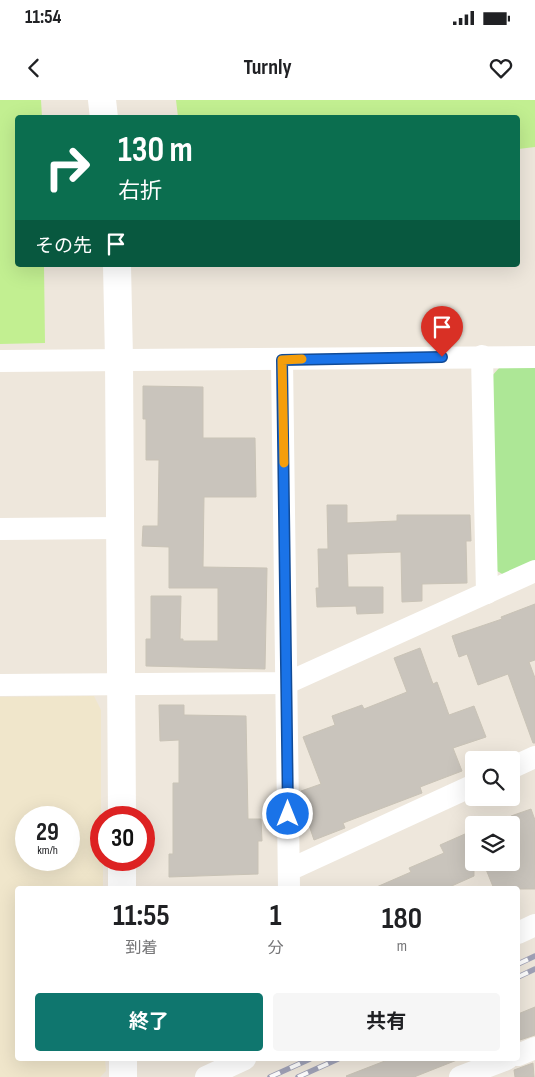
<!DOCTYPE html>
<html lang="ja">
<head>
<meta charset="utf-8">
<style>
	:root { --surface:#fff; --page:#f6f6f6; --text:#202124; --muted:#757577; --accent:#0f766e }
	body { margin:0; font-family:"Sofia Sans Condensed","Noto Sans JP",sans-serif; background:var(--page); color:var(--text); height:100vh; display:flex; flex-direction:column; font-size:19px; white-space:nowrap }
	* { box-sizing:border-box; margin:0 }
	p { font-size:16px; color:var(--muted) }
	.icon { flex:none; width:28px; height:28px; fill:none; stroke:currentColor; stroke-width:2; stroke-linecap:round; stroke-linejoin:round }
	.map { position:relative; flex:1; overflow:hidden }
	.side { position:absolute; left:15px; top:786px; width:505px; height:175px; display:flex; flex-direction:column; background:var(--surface); border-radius:5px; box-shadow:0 5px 20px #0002 }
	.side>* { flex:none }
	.hud { position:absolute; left:15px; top:15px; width:505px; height:152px; border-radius:5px; box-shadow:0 5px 20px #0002; background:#0b6e4f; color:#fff; overflow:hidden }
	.controls { position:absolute; left:465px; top:651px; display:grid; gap:10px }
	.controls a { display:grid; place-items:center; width:55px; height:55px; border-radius:5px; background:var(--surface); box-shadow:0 5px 20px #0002; font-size:25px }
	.speed { position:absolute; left:15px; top:706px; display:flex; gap:10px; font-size:25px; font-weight:700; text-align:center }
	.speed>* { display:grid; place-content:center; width:65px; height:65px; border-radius:50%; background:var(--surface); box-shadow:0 5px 20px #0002; line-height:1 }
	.speed small { font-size:12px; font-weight:400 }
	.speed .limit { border:8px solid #d22; background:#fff; color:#111 }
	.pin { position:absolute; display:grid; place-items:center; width:42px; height:42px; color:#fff; margin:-51px -21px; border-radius:50% 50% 50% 0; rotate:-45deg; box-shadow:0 0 5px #0007 }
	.pin .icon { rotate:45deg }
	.me { position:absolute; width:55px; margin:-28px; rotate:0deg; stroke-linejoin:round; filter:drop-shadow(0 0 4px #0008) }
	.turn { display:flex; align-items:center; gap:18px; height:105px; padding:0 20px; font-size:22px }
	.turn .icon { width:65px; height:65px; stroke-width:2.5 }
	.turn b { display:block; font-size:35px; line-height:42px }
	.then { display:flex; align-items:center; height:48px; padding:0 20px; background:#0003; gap:10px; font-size:19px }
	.eta { display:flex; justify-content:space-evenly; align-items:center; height:85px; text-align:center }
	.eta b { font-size:30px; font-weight:700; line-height:35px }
	.action { display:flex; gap:10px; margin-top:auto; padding:10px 20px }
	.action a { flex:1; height:58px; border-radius:5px; background:var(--accent); color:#fff; font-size:20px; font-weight:700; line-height:58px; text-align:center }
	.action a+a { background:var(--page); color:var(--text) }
	.status { display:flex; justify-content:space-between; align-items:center; height:35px; padding:0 25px; background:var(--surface); direction:ltr }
	.status svg { height:14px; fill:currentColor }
	header { display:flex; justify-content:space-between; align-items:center; height:65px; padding:0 20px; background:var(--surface); font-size:22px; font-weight:700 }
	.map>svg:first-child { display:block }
	.education { fill:#f0e6cb; fill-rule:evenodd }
	.green { fill:#ade796 }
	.pitch { fill:#c2ef91 }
	.building { fill:#c9c4bc; stroke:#c9c3b6 }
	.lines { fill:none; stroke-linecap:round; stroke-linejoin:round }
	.minor { stroke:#fff; stroke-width:22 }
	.tertiary { stroke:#fff; stroke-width:28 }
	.rail-casing { stroke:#9fa1b6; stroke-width:5.5 }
	.rail { stroke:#fff; stroke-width:4; stroke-dasharray:11; stroke-linecap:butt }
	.route-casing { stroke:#114b97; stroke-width:12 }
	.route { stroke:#1a73e8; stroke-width:9 }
	.slow { stroke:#f59e0b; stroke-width:9 }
</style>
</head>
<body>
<div class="status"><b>11:54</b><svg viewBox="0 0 49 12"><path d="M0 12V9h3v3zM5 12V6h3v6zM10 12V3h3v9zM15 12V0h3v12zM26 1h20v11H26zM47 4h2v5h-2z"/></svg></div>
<header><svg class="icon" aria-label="back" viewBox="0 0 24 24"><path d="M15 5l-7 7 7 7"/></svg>Turnly<svg class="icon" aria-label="heart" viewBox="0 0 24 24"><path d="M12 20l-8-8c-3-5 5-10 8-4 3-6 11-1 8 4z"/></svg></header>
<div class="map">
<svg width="535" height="977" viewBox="0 0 535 977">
	<rect width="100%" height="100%" fill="#eee7dc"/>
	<path class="education" d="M94,596L101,610V760H103V789H18V959H105L106,971L100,977H0V597ZM26,718H69V760H26Z"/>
	<polygon class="green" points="500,267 535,267 535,461 504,475 492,468 490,278"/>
	<g class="pitch">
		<polygon points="0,0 41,0 42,17 18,18 18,165 44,165 45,243 0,244"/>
		<polygon points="176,0 535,0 535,47 518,49 518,18 178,17"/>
	</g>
	<g class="building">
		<polygon points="143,286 203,287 203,338 255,338 256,397 204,397 203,467 267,468 265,569 146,566 146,539 151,539 151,496 181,496 180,539 183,539 183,541 218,541 218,488 169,488 169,447 142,446 143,426 158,426 159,360 146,360 146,319 143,319"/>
		<polygon points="327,405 347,405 347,423 397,421 397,415 470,415 471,441 466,441 467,483 422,484 422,501 402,502 401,452 347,454 348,487 383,487 383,513 357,514 356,506 317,507 316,488 319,488 318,449 328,449"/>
		<polygon points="535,504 535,560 529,562 535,578 535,643 533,643 508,574 478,585 467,554 459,557 452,536 502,519 501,517"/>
		<polygon points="420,548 433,584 437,582 449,615 474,606 486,637 453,648 462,671 420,687 422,693 343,723 345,728 314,740 301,701 301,691 321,684 303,637 335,625 332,616 362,605 364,609 407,592 394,558"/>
		<polygon points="159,605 184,605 184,615 246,616 248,719 261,719 262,741 258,741 258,774 169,777 169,754 173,754 173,683 179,683 179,640 160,641"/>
		<polygon points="531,709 535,720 535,789 494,789 483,762 511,762 511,716"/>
		<polygon points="474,730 474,776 445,789 372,789 411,772 409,768 444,753 440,745"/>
		<polygon points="535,907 535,935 520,940 518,933 518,914"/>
		<polygon points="390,959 457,959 457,960 414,977 347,977 346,976"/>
		<polygon points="533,963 534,977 515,977 514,970"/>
	</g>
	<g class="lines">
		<g class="minor">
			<polyline points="482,256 487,493"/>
			<polyline points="282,260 289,789"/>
			<polyline points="0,261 535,257"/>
			<polyline points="0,429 120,428"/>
			<polyline points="0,585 287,583 535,471"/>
			<polyline points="511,668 535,657"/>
			<polyline points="289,770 474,685"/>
			<polyline points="518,833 535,825"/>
			<polyline points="518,955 535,948"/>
			<polyline points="206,977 245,959"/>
			<polyline points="460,977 507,959"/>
		</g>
		<g class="tertiary">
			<polyline points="102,0 104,18"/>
			<polyline points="117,165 119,259 122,718"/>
			<polyline points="122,760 122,789"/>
			<polyline points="123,959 123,977"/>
		</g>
		<g class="rail-casing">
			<g id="rail">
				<polyline points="518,864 535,856"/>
				<polyline points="518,877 535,869"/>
				<polyline points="270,977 310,959"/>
				<polyline points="298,977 338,959"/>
			</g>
		</g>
		<use href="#rail" class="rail"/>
	</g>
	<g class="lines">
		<g class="route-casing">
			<polyline id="route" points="288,714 282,260 442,257"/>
		</g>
		<use href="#route" class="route"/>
		<polyline class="slow" points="284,363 282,260 302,259"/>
	</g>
</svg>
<div class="controls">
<a><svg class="icon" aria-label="search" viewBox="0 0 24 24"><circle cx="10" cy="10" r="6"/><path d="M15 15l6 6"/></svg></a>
<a><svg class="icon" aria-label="layers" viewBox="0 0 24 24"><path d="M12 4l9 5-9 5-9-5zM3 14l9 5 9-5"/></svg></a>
</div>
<div class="speed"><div>29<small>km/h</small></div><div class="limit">30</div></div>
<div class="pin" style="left:442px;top:257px;background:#d93025"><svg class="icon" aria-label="arrive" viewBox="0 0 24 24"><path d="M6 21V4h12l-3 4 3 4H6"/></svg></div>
<svg class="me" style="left:288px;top:714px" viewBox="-20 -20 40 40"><circle r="17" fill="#1a73e8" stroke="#fff" stroke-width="3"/><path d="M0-11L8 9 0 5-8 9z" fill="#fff"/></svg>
<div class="hud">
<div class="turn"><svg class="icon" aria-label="right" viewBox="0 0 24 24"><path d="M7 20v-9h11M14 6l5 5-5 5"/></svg><div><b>130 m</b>右折</div></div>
<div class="then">その先<svg class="icon" aria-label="arrive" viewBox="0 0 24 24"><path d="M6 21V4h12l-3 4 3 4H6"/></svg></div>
</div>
<section class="side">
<div class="eta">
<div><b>11:55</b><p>到着</p></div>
<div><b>1</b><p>分</p></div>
<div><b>180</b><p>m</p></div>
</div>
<div class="action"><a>終了</a><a>共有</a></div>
</section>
</div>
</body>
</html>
